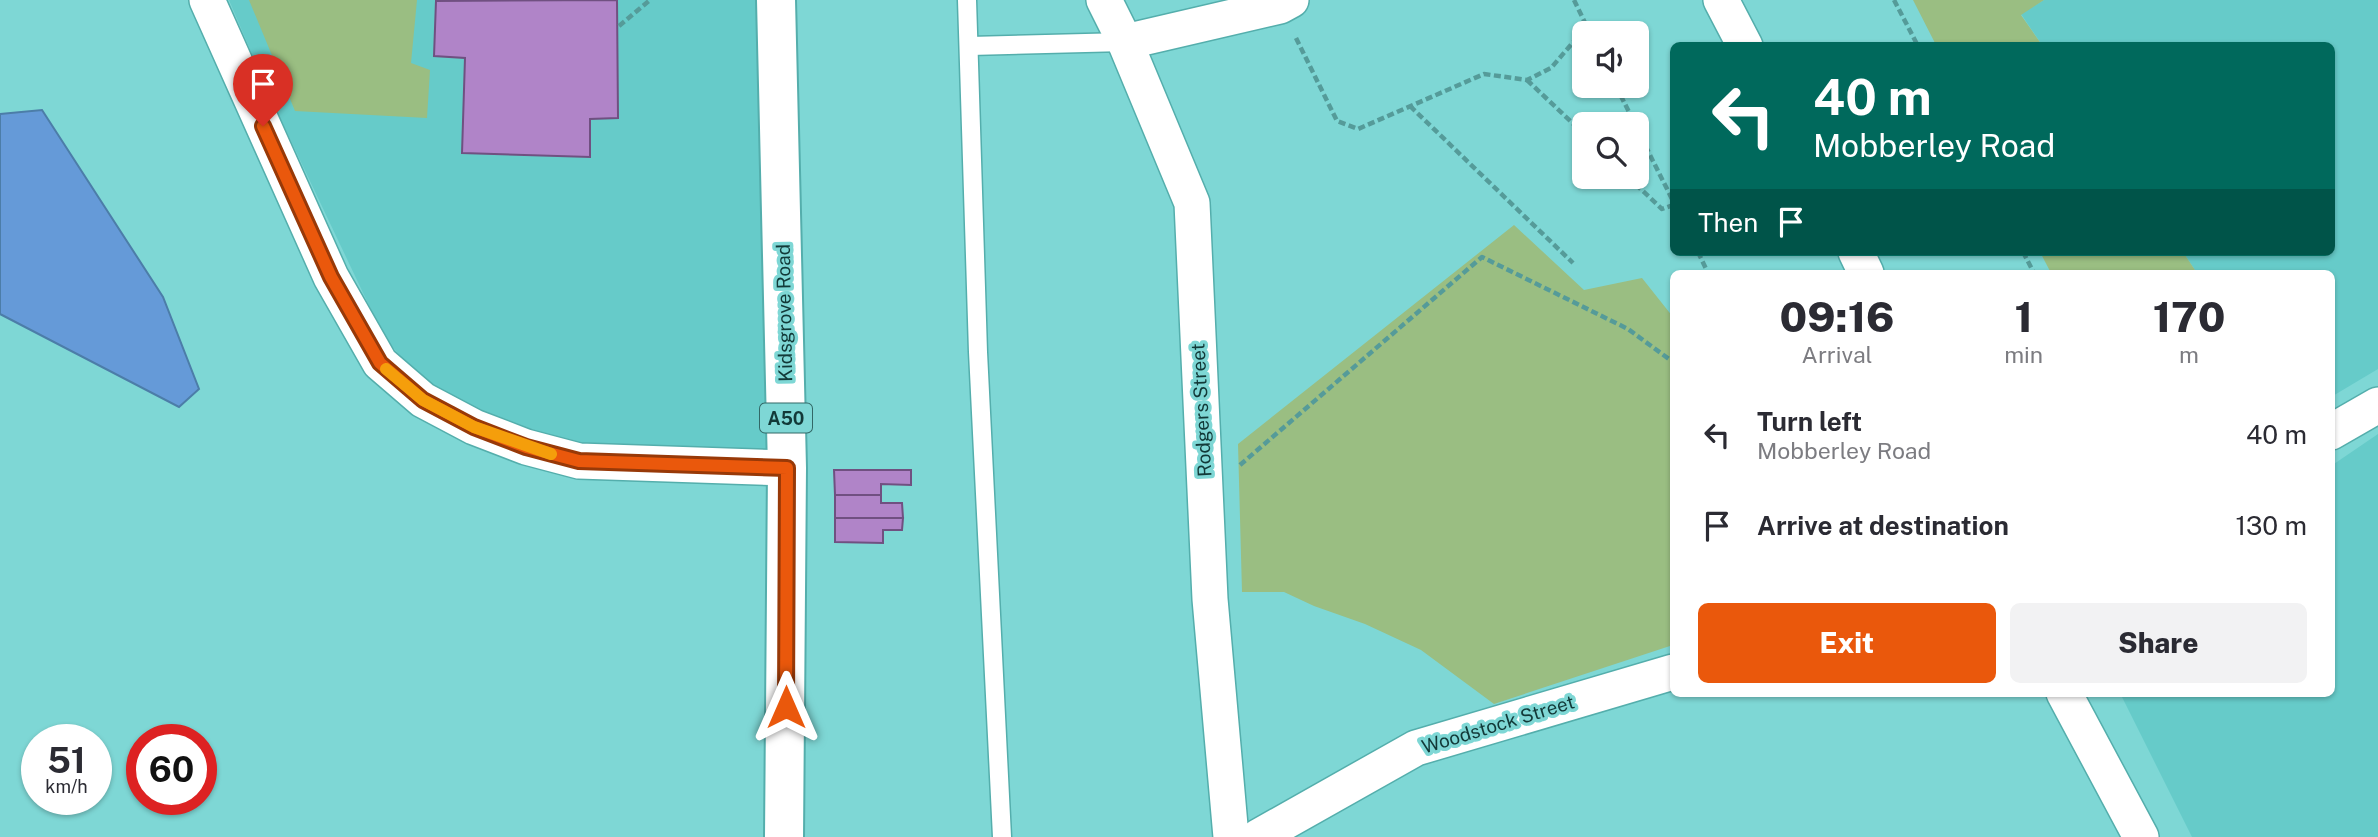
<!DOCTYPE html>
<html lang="en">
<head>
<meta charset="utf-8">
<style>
	:root { --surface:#fff; --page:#f2f2f3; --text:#2b2b33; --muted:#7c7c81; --accent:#ea580c }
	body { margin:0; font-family:"Public Sans",sans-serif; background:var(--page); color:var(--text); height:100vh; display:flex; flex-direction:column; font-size:26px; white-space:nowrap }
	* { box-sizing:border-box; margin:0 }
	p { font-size:23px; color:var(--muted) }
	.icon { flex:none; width:38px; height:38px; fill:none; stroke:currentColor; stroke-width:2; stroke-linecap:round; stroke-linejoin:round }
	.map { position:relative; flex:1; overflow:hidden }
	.drawer { position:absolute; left:1670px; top:270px; width:665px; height:427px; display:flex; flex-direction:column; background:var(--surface); border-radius:10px; box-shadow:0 2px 5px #0004 }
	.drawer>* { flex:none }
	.guide { position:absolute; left:1670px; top:42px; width:665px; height:214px; border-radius:10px; box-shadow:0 2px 5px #0004; background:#00695c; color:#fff; overflow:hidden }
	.tools { position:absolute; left:1572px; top:21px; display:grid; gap:14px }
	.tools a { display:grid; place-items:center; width:77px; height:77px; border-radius:10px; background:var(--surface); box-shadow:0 2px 5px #0004; font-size:35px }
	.speed { position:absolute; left:21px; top:724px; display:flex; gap:14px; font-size:35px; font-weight:700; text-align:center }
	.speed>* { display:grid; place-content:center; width:91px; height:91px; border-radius:50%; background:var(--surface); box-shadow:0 2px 5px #0004; line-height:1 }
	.speed small { font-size:18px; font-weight:400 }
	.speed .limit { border:10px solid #d22; background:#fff; color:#111 }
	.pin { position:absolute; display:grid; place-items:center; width:60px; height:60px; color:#fff; margin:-72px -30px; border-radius:50% 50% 50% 0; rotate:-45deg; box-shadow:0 0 7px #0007 }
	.pin .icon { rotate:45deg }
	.me { position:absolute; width:77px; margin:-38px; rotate:0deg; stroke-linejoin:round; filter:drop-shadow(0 0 5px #0008) }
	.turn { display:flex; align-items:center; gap:24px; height:147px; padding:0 28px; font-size:32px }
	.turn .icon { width:91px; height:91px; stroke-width:2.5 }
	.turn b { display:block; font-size:49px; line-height:60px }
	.then { display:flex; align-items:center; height:66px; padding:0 28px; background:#0003; gap:14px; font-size:26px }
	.eta { display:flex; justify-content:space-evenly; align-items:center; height:119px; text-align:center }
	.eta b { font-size:42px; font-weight:800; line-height:49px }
	.button { display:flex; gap:14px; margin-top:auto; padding:14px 28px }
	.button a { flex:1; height:80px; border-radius:10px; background:var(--accent); color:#fff; font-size:28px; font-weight:800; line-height:80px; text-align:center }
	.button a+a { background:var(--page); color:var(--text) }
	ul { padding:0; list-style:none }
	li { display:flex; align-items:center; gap:21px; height:91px; padding:0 28px }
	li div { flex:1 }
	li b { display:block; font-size:26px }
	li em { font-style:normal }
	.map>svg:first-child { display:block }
	.built { fill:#66cbc9 }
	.green { fill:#9abe82 }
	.water { fill:#659ad8; stroke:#4c7da8; stroke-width:2 }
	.building { fill:#b084c8; stroke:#705081; stroke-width:2 }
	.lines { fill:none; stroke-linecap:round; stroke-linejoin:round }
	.lane-casing { stroke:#54aeac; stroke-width:21 }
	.street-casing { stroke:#54aeac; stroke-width:38 }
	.primary-casing { stroke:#54aeac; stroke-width:42 }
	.path { stroke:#559b99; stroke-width:4.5; stroke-dasharray:7 3.5; stroke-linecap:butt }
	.lane { stroke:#fff; stroke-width:18 }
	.street { stroke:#fff; stroke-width:35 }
	.primary { stroke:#fff; stroke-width:38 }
	.route-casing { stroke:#983908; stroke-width:18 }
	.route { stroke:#ea580c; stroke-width:12 }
	.slow { stroke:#f59e0b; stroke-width:12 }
	.labels { text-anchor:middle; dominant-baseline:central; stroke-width:7; stroke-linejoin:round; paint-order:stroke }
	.shield { fill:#7ed7d5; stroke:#326867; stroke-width:2 }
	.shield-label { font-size:18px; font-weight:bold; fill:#123938 }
	.street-label { font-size:19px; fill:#123938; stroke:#7ed7d5 }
</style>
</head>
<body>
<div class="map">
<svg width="2378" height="837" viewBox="0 0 2378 837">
	<rect width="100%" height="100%" fill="#7ed7d5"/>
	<g class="built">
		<polygon points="229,0 760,0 772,452 575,447 499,419 457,400 412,370 384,337 272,101"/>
		<polygon points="2044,0 2378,0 2378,369 2331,397 2331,273 2197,273 2183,252 2331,252 2331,46 2042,45 2021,14"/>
		<polygon points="2378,434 2378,837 2192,837 2120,693 2331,693 2331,466"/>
	</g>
	<g class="green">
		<polygon points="249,0 417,0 411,63 430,70 427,118 295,111"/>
		<polygon points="1913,0 2044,0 2021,15 2042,45 1936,45"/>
		<polygon points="1514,225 1584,290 1642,278 1673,317 1673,645 1494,704 1421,650 1365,624 1314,606 1284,592 1242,592 1238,444"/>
		<polygon points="2040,252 2183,252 2197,273 2051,273"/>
	</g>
	<polygon class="water" points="42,110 163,297 199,389 179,407 0,314 0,114"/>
	<g class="building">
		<polygon points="617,0 618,118 590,119 590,157 462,153 465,58 434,56 436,1"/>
		<polygon points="834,470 911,470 911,485 881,484 881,495 835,495"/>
		<polygon points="835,495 881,495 881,503 902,503 903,518 835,518"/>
		<polygon points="835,518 903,518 902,530 883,530 883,543 835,542"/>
	</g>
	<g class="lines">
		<g class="lane-casing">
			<g id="lane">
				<polyline points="967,0 978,352 1002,837"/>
				<polyline points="970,46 1125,42"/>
			</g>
		</g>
		<g class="street-casing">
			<g id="street">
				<polyline points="207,0 331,277 380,363 423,400 474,427 526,447 579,461 787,468"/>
				<polyline points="1104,0 1125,42 1192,203 1210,599 1231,837"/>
				<polyline points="1721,0 1745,46"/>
				<polyline points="1125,42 1280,6 1291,0"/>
				<polyline points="1856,252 1866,273"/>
				<polyline points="2331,432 2378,405"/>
				<polyline points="2064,693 2141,837"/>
				<polyline points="1258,837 1416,748 1673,672"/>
			</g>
		</g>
		<g class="primary-casing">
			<polyline id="primary" points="776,0 787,468 784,837"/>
		</g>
		<g class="path">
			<polyline points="1574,0 1590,33"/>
			<polyline points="1894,0 1918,46"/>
			<polyline points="619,26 650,0"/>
			<polyline points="1296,38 1337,121 1358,129 1484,74 1527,80 1551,68 1587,26"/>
			<polyline points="1527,80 1584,134"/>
			<polyline points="1616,86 1635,124"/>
			<polyline points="1410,106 1573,263"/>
			<polyline points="1636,127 1673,201"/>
			<polyline points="1628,177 1662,209 1673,205"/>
			<polyline points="1698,252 1708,273"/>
			<polyline points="2023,252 2034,273"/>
			<polyline points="1240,465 1482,257 1628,329 1673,362"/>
		</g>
		<use href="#lane" class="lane"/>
		<use href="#street" class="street"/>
		<use href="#primary" class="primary"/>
	</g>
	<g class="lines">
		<g class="route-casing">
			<polyline id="route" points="263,126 331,277 380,363 423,400 474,427 526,447 579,461 787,468 786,707"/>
		</g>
		<use href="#route" class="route"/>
		<polyline class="slow" points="386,369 423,400 474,427 551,454"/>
	</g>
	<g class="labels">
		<rect class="shield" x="760" y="403.5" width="52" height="29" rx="5"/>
		<g class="shield-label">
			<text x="786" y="418">A50</text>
		</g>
		<g class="street-label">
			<text transform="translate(784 313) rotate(-91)">Kidsgrove Road</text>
			<text transform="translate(1201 410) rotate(-93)">Rodgers Street</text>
			<text transform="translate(1498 724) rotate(-17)">Woodstock Street</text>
		</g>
	</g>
</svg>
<div class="tools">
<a><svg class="icon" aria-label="sound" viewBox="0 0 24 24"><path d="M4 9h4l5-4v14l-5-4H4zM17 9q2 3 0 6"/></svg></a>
<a><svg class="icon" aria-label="search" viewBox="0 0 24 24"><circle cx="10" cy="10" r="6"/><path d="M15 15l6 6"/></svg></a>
</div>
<div class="speed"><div>51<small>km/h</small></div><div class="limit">60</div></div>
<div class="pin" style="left:263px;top:126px;background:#d93025"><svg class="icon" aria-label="arrive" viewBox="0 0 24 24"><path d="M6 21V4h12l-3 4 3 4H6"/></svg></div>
<svg class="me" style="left:786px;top:707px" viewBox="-20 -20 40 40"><path d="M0-17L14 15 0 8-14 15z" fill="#ea580c" stroke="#fff" stroke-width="4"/></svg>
<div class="guide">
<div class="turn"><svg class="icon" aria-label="left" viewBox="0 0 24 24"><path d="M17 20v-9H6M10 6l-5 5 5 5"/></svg><div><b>40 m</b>Mobberley Road</div></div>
<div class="then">Then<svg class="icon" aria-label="arrive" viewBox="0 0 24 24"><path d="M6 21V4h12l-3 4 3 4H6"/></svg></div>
</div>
<section class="drawer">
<div class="eta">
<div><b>09:16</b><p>Arrival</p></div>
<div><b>1</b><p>min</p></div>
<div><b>170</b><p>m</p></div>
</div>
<ul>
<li><svg class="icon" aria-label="left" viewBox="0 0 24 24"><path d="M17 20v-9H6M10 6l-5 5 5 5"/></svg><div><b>Turn left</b><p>Mobberley Road</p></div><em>40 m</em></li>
<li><svg class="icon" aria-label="arrive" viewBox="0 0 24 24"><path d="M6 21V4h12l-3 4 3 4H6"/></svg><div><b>Arrive at destination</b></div><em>130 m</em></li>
</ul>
<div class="button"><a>Exit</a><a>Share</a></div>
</section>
</div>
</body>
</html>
